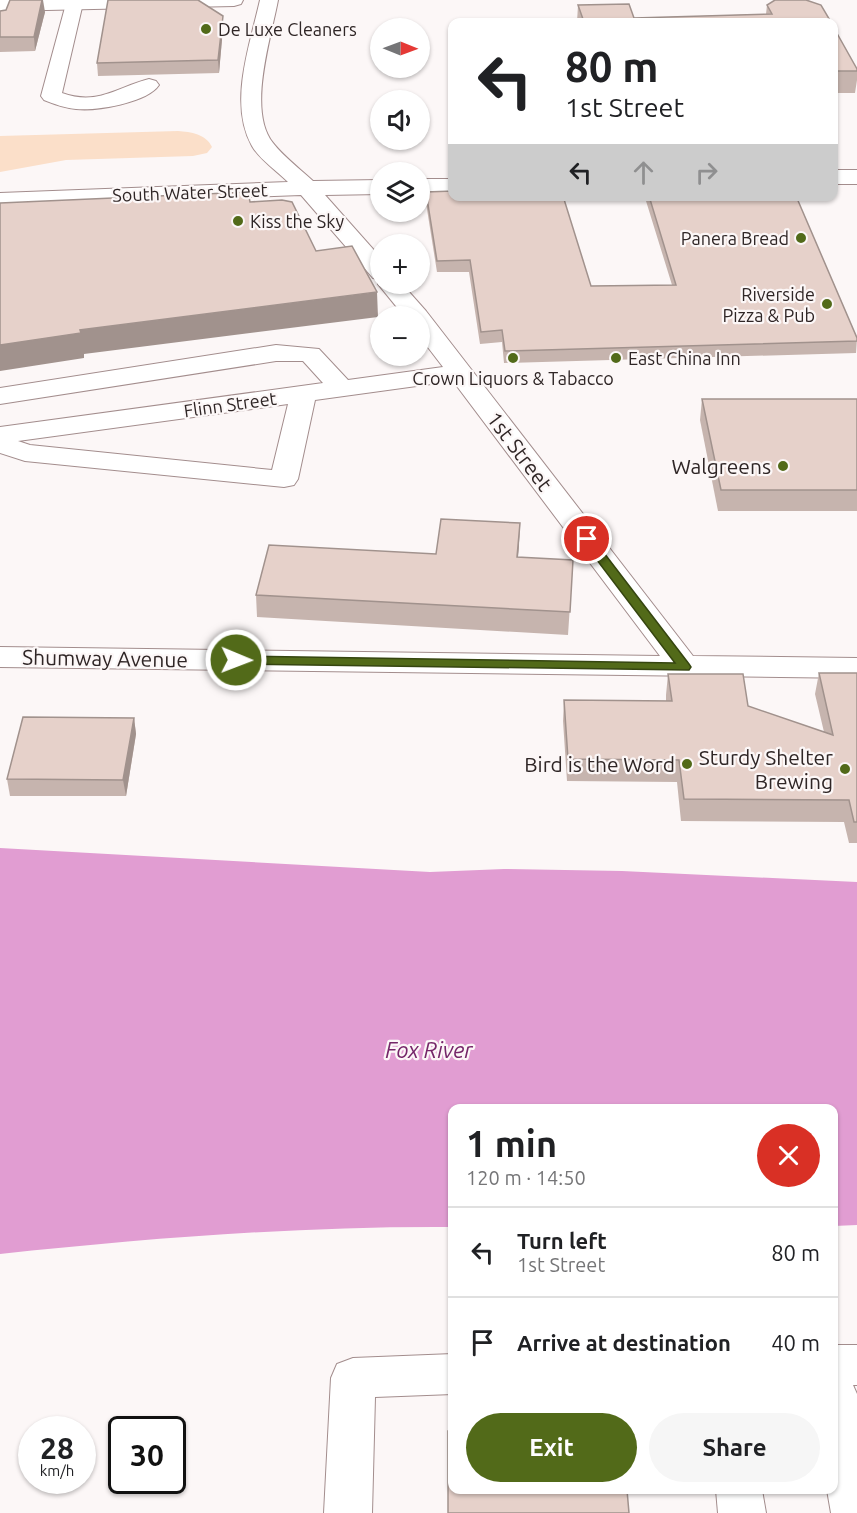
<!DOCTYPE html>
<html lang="en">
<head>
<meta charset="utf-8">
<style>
	:root { --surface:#fff; --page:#f6f6f6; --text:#202124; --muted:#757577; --line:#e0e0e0; --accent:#526a19 }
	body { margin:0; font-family:Ubuntu,sans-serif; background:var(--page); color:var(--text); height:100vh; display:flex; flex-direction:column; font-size:22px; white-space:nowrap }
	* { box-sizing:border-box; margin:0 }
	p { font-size:20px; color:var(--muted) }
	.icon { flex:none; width:33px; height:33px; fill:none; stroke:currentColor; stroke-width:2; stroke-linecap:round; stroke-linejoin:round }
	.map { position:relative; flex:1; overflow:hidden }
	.side { position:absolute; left:448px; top:1104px; width:390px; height:390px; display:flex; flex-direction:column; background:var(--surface); border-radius:12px; box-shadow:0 2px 4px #0004 }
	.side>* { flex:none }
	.guide { position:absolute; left:448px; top:18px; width:390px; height:183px; border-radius:12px; box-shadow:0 2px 4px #0004; background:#fff; color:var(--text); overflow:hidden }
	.needle { width:39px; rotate:91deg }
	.controls { position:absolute; left:370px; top:18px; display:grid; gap:12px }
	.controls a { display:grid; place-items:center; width:60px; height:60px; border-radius:50%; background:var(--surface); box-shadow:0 2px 4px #0004; font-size:30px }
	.speed { position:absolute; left:18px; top:1416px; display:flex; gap:12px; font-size:30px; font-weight:700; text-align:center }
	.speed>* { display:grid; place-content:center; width:78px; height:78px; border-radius:50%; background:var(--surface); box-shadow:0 2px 4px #0004; line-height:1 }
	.speed small { font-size:15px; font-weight:400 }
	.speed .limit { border:3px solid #111; border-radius:9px; background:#fff; color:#111 }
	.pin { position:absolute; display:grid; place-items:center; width:51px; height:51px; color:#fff; margin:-26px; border:3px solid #fff; border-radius:50%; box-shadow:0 2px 6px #0007 }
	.me { position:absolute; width:66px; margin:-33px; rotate:91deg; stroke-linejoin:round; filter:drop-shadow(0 0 4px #0008) }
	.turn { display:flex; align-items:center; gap:21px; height:126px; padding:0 18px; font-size:27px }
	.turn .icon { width:78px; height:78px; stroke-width:2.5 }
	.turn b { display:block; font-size:42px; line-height:51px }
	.lanes { display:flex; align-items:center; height:57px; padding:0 18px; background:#0003; justify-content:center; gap:30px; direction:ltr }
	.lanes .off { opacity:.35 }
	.round { display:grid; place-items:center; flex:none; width:63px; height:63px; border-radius:32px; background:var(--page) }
	.headline { display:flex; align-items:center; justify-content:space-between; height:102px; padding:0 18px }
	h1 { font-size:36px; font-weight:600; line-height:45px }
	.button { display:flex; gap:12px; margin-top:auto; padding:12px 18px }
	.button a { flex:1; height:69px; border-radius:36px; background:var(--accent); color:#fff; font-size:24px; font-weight:600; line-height:69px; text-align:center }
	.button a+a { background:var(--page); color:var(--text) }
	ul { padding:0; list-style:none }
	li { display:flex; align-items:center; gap:18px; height:90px; padding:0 18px; border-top:2px solid var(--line) }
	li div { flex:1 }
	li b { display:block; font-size:22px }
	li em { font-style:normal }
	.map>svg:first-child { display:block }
	.green { fill:#fbdfc9 }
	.water { fill:#e19dd2 }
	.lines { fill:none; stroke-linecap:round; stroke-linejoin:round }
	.minor-casing { stroke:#a38d8d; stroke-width:2 }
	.major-casing { stroke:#a38d8d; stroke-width:2 }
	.minor { fill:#fff; fill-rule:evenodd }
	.major { fill:#fff; fill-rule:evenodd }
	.wall { fill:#c6b4ae }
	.shaded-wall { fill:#a1928d }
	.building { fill:#e6d1ca; stroke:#a1928d; stroke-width:1.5 }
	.route { fill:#526a19; stroke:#354510; stroke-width:1.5 }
	.poi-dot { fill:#526a19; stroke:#fcf7f7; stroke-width:2 }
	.labels { text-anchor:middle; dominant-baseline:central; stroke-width:4.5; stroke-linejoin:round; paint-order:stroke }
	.far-poi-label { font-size:18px; fill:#2f2626; stroke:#fcf7f7; text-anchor:start }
	.far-street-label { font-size:18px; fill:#2f2626; stroke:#fcf7f7 }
	.street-label { font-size:21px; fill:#2f2626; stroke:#fcf7f7 }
	.poi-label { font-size:21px; fill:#2f2626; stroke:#fcf7f7; text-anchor:end }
	.water-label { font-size:22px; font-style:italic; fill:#752669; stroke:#fcf7f7 }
</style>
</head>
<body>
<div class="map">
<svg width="857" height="1513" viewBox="0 0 857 1513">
	<rect width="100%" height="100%" fill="#fcf7f7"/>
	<path class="green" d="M178,131C191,132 206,134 212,147L207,153L193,156L66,160L0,172V136Z"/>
	<path class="water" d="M0,848L430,872L504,869L622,871L857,882V1225L834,1226V1108H453V1227C302,1226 150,1238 0,1254Z"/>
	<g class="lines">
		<g class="minor-casing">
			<g id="minor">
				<path d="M67,0H81L83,3L62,93C98,106 117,87 149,79L156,81L159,85C147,103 96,111 76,109C65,108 54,104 44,100L41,96Z"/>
				<path d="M260,0H278C271,38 247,111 273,143C284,157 300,169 313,181L381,180V194L325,195L381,258V284H402L426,311L693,656L857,658V678L0,667V647L660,656L453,381L315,400L298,479L294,485L284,487L25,461L0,453V427L323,383L303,361H276L0,404V388L276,345L319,349L348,380L443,367L420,337V316H404L378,284L381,280L373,278L301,195L0,207V193L288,182C277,171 259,159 252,146C228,103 250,45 260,0ZM288,404L272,470L30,445L18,441Z"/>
				<rect x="834" y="170" width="23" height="14"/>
				<rect x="420" y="179" width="33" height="14"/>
				<polygon points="834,1345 857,1345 857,1385 853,1385 857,1394 857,1513 831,1513 827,1490 834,1490"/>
				<polygon points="453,1354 453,1394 375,1397 372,1513 324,1513 331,1378 337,1364 353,1358"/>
				<polygon points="716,1490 762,1490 766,1513 718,1513"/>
			</g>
		</g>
		<g class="major-casing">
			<polygon id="major" points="0,0 243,0 241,4 234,6 0,11"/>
		</g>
		<use href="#minor" class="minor"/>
		<use href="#major" class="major"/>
	</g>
	<g class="wall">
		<polygon points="578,5 634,18 766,14 767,5 831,22 577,22"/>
		<polygon points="0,11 45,12 35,51 0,52"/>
		<polygon points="223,28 219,73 98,76 97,63"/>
		<polygon points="834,28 857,71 857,80 855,93 834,93"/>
		<polygon points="426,192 591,286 672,285 646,201 646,196 796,196 857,338 856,353 504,363 502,342 480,344 469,272 437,272 426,203"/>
		<polygon points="702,399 857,399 857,511 718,511 700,420"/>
		<polygon points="520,523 518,558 573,560 568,635 257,617 256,595 436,554"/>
		<polygon points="819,673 857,673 857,843 849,843 844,822 681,821 677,782 567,781 563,721 564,700 666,701 666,695 668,674 748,706 824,732 815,694"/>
		<polygon points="134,718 136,734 126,796 10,796 7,779"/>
	</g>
	<g class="shaded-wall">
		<polygon points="42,0 43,0 45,12 35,51 34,37"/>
		<polygon points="223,16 223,28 219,73 218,60"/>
		<polygon points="377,292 378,317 84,354 84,358 0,371 0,345 80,330"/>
		<polygon points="520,523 519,545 516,579 517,557"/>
		<polygon points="134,718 136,734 126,796 123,780"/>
	</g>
	<g class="building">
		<polygon points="10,0 42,0 34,37 0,37 0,11 6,10"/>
		<polygon points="108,0 198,0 223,16 218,60 97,63"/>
		<polygon points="775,0 806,0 821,5 831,22 584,22 578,5 629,4 634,18 772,14 767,5"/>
		<polygon points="834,28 857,69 857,71 834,71"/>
		<polygon points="453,191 453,196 563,196 591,286 676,285 649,196 796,196 857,338 857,341 505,351 502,330 481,332 470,260 437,261 426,192"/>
		<polygon points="248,192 250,202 282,200 292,202 316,251 352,246 377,292 80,330 81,333 0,345 0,203"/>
		<polygon points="702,399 857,399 857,490 721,490"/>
		<polygon points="441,519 520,523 517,557 573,560 570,612 256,595 269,545 436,554"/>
		<polygon points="819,673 857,673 857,822 854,822 849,800 684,799 679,760 568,759 564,700 672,701 668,674 743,674 748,706 833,735"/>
		<polygon points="23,717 134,718 123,780 7,779"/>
		<polygon points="448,1431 453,1431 453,1490 627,1490 629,1513 448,1513"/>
	</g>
	<polygon class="route" points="587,535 591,536 689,664 691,667 689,670 236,664 230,660 236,656 675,663 581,539"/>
	<g class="poi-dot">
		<circle cx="206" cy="29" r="6"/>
		<circle cx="238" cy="221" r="6"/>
		<circle cx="801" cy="238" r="6"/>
		<circle cx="827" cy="304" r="6"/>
		<circle cx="513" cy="358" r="6"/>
		<circle cx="616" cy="358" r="6"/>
		<circle cx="783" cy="466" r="6"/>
		<circle cx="687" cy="764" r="6"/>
		<circle cx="845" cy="769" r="6"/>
	</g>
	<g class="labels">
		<g class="far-poi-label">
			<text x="218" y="29">De Luxe Cleaners</text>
			<text x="250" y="221">Kiss the Sky</text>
			<text x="789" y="238" text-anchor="end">Panera Bread</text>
			<text x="815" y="294" text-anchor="end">Riverside<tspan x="815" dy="21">Pizza &amp; Pub</tspan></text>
			<text x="628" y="358">East China Inn</text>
			<text x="513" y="378" text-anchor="middle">Crown Liquors &amp; Tabacco</text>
		</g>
		<g class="far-street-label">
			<text transform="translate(190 192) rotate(-2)">South Water Street</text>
			<text transform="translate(230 404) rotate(-8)">Flinn Street</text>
		</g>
		<g class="street-label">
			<text transform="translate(520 451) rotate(53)">1st Street</text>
			<text transform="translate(105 658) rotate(1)">Shumway Avenue</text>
		</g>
		<g class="poi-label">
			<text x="771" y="466">Walgreens</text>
			<text x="833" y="757">Sturdy Shelter<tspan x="833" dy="24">Brewing</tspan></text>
			<text x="675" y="764">Bird is the Word</text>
		</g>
		<g class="water-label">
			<text x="429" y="1049">Fox River</text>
		</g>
	</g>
</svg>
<div class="controls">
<a><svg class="needle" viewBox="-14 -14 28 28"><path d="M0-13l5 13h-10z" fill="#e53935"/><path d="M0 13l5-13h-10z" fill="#757577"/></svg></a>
<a><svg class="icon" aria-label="sound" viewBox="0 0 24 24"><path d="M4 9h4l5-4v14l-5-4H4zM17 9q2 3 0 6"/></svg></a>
<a><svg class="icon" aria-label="layers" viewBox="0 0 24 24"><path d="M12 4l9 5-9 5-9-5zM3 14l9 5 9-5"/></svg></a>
<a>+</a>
<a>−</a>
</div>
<div class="speed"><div>28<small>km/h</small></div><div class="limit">30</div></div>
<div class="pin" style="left:587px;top:539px;background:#d93025"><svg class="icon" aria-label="arrive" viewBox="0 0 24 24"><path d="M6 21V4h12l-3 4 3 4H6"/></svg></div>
<svg class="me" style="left:236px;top:660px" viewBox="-20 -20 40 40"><circle r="17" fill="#526a19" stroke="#fff" stroke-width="3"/><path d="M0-11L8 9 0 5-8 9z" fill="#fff"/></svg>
<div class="guide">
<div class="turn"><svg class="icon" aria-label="left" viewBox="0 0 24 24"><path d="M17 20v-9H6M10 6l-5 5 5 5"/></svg><div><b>80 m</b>1st Street</div></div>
<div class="lanes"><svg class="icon" aria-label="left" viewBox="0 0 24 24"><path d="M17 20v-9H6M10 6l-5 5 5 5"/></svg><svg class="icon off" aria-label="ahead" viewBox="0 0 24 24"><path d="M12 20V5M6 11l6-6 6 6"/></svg><svg class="icon off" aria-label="right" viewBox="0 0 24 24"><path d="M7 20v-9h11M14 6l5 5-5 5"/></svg></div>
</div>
<section class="side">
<div class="headline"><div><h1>1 min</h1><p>120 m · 14:50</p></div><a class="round" style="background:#d93025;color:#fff"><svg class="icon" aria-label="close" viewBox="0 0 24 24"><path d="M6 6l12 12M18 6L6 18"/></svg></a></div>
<ul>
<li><svg class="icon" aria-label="left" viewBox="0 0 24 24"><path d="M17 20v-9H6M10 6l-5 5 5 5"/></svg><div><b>Turn left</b><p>1st Street</p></div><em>80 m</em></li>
<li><svg class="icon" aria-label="arrive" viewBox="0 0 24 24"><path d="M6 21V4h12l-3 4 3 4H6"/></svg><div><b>Arrive at destination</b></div><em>40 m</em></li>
</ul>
<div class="button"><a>Exit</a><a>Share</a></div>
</section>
</div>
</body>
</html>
